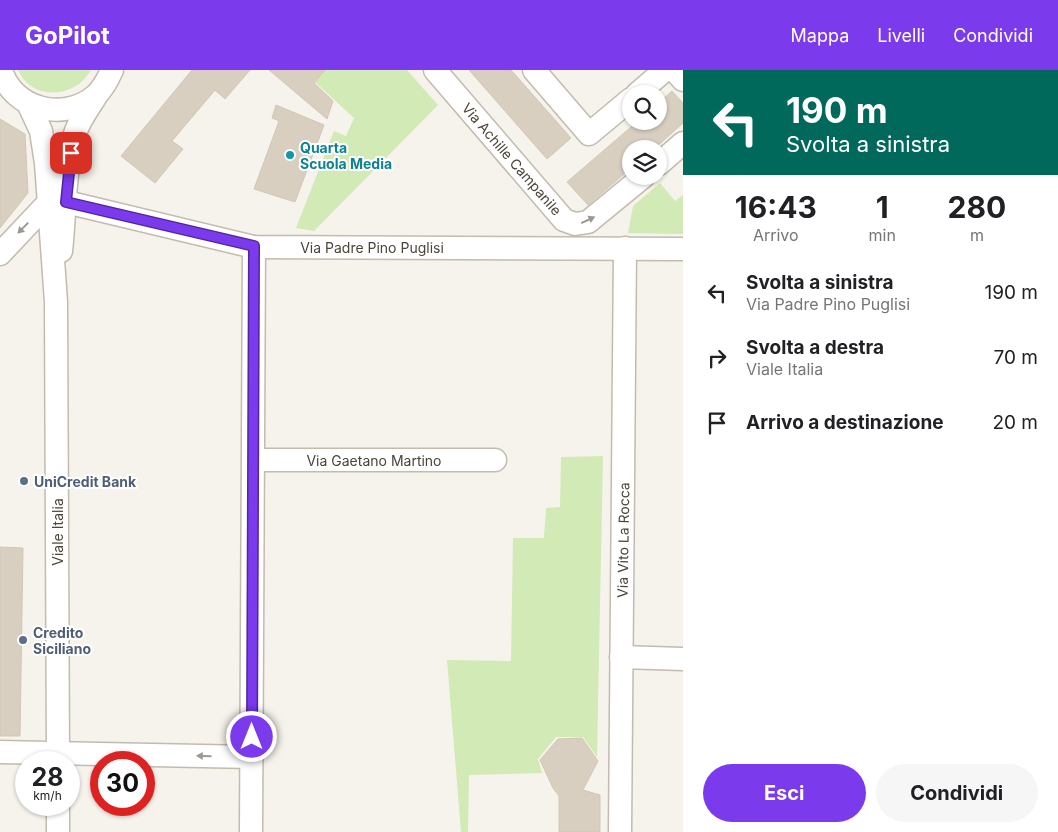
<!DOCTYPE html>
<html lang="it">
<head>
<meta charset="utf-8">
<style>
	:root { --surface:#fff; --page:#f6f6f6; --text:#202124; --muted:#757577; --accent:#7c3aed }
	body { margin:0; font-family:Inter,sans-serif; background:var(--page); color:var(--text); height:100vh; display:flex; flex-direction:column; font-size:19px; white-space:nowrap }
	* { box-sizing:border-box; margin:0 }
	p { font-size:16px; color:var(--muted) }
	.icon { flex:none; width:28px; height:28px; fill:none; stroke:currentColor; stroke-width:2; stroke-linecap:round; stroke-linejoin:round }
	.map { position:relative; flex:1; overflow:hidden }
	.panel { display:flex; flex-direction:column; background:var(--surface); width:375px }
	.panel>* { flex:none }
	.guide { background:#00695c; color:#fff; overflow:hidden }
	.tools { position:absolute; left:622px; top:15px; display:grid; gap:10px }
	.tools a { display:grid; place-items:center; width:45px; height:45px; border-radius:50%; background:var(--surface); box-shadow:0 1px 4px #0004; font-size:25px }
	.speed { position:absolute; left:15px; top:681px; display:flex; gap:10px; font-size:25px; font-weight:700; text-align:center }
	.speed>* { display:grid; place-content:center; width:65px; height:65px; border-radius:50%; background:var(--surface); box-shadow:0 1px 4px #0004; line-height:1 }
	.speed small { font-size:12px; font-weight:400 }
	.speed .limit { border:8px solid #d22; background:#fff; color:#111 }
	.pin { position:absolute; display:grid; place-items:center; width:42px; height:42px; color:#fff; margin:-21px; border-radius:10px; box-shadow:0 2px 8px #0006 }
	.me { position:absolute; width:55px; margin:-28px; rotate:0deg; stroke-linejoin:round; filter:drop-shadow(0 0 4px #0008) }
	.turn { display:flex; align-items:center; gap:18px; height:105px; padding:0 20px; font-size:22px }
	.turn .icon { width:65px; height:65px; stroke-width:2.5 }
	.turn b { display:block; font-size:35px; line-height:42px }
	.eta { display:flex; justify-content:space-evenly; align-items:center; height:85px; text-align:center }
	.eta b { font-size:30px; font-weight:700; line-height:35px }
	.action { display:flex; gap:10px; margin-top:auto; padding:10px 20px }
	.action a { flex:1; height:58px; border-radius:30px; background:var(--accent); color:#fff; font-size:20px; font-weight:700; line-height:58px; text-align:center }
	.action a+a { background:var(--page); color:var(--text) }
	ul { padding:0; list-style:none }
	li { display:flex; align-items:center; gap:15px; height:65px; padding:0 20px }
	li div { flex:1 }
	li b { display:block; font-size:19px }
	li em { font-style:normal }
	header { display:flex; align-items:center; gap:30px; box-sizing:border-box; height:70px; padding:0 25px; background:var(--accent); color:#fff }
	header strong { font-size:24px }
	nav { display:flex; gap:28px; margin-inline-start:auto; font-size:18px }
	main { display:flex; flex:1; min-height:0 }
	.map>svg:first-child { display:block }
	.green { fill:#d2eab5 }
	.building { fill:#d8cfc1; stroke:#d3c7b4 }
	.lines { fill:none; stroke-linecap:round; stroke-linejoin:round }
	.minor-casing { stroke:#c2bbae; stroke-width:25 }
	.minor { stroke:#fff; stroke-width:22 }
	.oneway { fill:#9c9892 }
	.route-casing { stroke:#51269a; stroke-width:12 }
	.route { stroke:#7c3aed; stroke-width:9 }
	.culture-dot { fill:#0f9aa8; stroke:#fff; stroke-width:2 }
	.service-dot { fill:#5c6f8a; stroke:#fff; stroke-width:2 }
	.labels { text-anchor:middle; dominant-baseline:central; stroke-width:4; stroke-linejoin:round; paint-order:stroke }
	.culture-label { font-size:14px; font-weight:bold; fill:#0d838f; stroke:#fff; text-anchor:start }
	.street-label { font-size:14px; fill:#4b4439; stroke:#fff }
	.service-label { font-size:14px; font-weight:bold; fill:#4e5e75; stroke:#fff; text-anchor:start }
</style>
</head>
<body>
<header>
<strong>GoPilot</strong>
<nav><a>Mappa</a><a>Livelli</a><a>Condividi</a></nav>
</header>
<main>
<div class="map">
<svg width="683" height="762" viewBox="0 0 683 762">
	<rect width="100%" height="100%" fill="#f6f3ec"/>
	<g class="green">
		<path d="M18,0H91C76,28 32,32 18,0Z"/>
		<polygon points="325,0 407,0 438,35 314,161 296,158 334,61 346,66 354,48 315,12"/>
		<polygon points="660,113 675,131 683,125 683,164 628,163 633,136"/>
		<polygon points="603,386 597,687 583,667 556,667 538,689 542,703 469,705 468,762 461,762 447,590 511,591 513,468 544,468 546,438 560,437 561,387"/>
	</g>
	<g class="building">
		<polygon points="192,0 250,0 225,29 215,20 172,71 183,79 155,113 121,86"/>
		<polygon points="269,0 325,0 314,13 333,31 327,49"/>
		<polygon points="469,0 511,0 571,68 547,89"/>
		<polygon points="672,21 683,33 683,53 654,79 631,79 631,98 588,135 567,112 638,51 659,51 659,33"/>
		<polygon points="276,35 324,55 295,132 254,119 279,51 272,48"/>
		<polygon points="0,49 25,64 28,123 0,158"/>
		<polygon points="0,477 23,478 20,666 0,666"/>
		<polygon points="582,668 598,691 583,720 600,725 600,762 559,762 559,726 553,718 540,690 558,669"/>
	</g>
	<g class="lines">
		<g class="minor-casing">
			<g id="minor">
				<path d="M1,0C13,40 64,52 95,26C103,19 108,9 112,0"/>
				<polyline points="435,0 564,150 575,154 588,152 644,106"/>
				<polyline points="534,0 589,64 631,29"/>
				<polyline points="674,0 683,10"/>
				<polyline points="637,24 665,0"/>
				<polyline points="28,33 41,61 46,93 56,232 58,692"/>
				<polyline points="659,94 683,73"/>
				<polyline points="66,132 254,177 683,179"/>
				<path d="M61,181C65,145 64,106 73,70C77,54 87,40 96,26"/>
				<polyline points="0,184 48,133"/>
				<polyline points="254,390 495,390"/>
				<polyline points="621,587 683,589"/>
				<polyline points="0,682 252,687"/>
				<polyline points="58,735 58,762"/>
				<polyline points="251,762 254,177"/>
				<polyline points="620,762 625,178"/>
			</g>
		</g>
		<use href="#minor" class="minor"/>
	</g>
	<defs><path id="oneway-solid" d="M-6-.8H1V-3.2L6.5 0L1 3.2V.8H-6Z" transform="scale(1.25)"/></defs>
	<g class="oneway">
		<use href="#oneway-solid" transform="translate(588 150) rotate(-25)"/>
		<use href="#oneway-solid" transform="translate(23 158) rotate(134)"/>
		<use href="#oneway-solid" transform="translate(204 686) rotate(-179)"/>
	</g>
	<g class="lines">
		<g class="route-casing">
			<polyline id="route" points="71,83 66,132 254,176 252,667"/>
		</g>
		<use href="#route" class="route"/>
	</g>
	<circle class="culture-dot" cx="290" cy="85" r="5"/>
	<g class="service-dot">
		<circle cx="24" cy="411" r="5"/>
		<circle cx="23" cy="570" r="5"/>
	</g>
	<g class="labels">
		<g class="culture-label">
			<text x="300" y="77">Quarta<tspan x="300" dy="16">Scuola Media</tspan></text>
		</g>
		<g class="street-label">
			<text transform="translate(512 89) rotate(49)">Via Achille Campanile</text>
			<text x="372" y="177">Via Padre Pino Puglisi</text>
			<text x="374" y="390">Via Gaetano Martino</text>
			<text transform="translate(57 462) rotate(-90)">Viale Italia</text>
			<text transform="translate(623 470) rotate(-89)">Via Vito La Rocca</text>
		</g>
		<g class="service-label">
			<text x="34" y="411">UniCredit Bank</text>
			<text x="33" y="562">Credito<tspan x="33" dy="16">Siciliano</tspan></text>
		</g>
	</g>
</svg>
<div class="tools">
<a><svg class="icon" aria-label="search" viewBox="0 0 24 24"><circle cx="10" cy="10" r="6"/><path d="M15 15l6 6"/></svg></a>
<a><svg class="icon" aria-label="layers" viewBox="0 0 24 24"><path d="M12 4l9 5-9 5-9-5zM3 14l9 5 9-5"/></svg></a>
</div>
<div class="speed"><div>28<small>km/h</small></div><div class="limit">30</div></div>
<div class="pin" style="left:71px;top:83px;background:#d93025"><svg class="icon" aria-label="arrive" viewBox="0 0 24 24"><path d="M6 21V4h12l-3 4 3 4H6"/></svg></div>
<svg class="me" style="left:252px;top:667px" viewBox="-20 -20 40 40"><circle r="17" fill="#7c3aed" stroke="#fff" stroke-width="3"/><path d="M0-11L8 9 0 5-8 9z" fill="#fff"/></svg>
</div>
<section class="panel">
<div class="guide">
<div class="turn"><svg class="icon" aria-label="left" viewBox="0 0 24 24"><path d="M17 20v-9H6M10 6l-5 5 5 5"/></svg><div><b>190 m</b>Svolta a sinistra</div></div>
</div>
<div class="eta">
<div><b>16:43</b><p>Arrivo</p></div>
<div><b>1</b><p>min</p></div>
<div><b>280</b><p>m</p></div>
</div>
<ul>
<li><svg class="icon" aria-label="left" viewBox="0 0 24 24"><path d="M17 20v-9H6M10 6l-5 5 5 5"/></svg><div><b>Svolta a sinistra</b><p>Via Padre Pino Puglisi</p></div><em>190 m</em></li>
<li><svg class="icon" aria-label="right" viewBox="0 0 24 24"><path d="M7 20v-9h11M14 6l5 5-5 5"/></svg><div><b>Svolta a destra</b><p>Viale Italia</p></div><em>70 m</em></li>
<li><svg class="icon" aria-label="arrive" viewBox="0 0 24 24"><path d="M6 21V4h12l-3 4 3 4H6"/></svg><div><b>Arrivo a destinazione</b></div><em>20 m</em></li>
</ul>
<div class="action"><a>Esci</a><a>Condividi</a></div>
</section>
</main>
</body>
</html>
